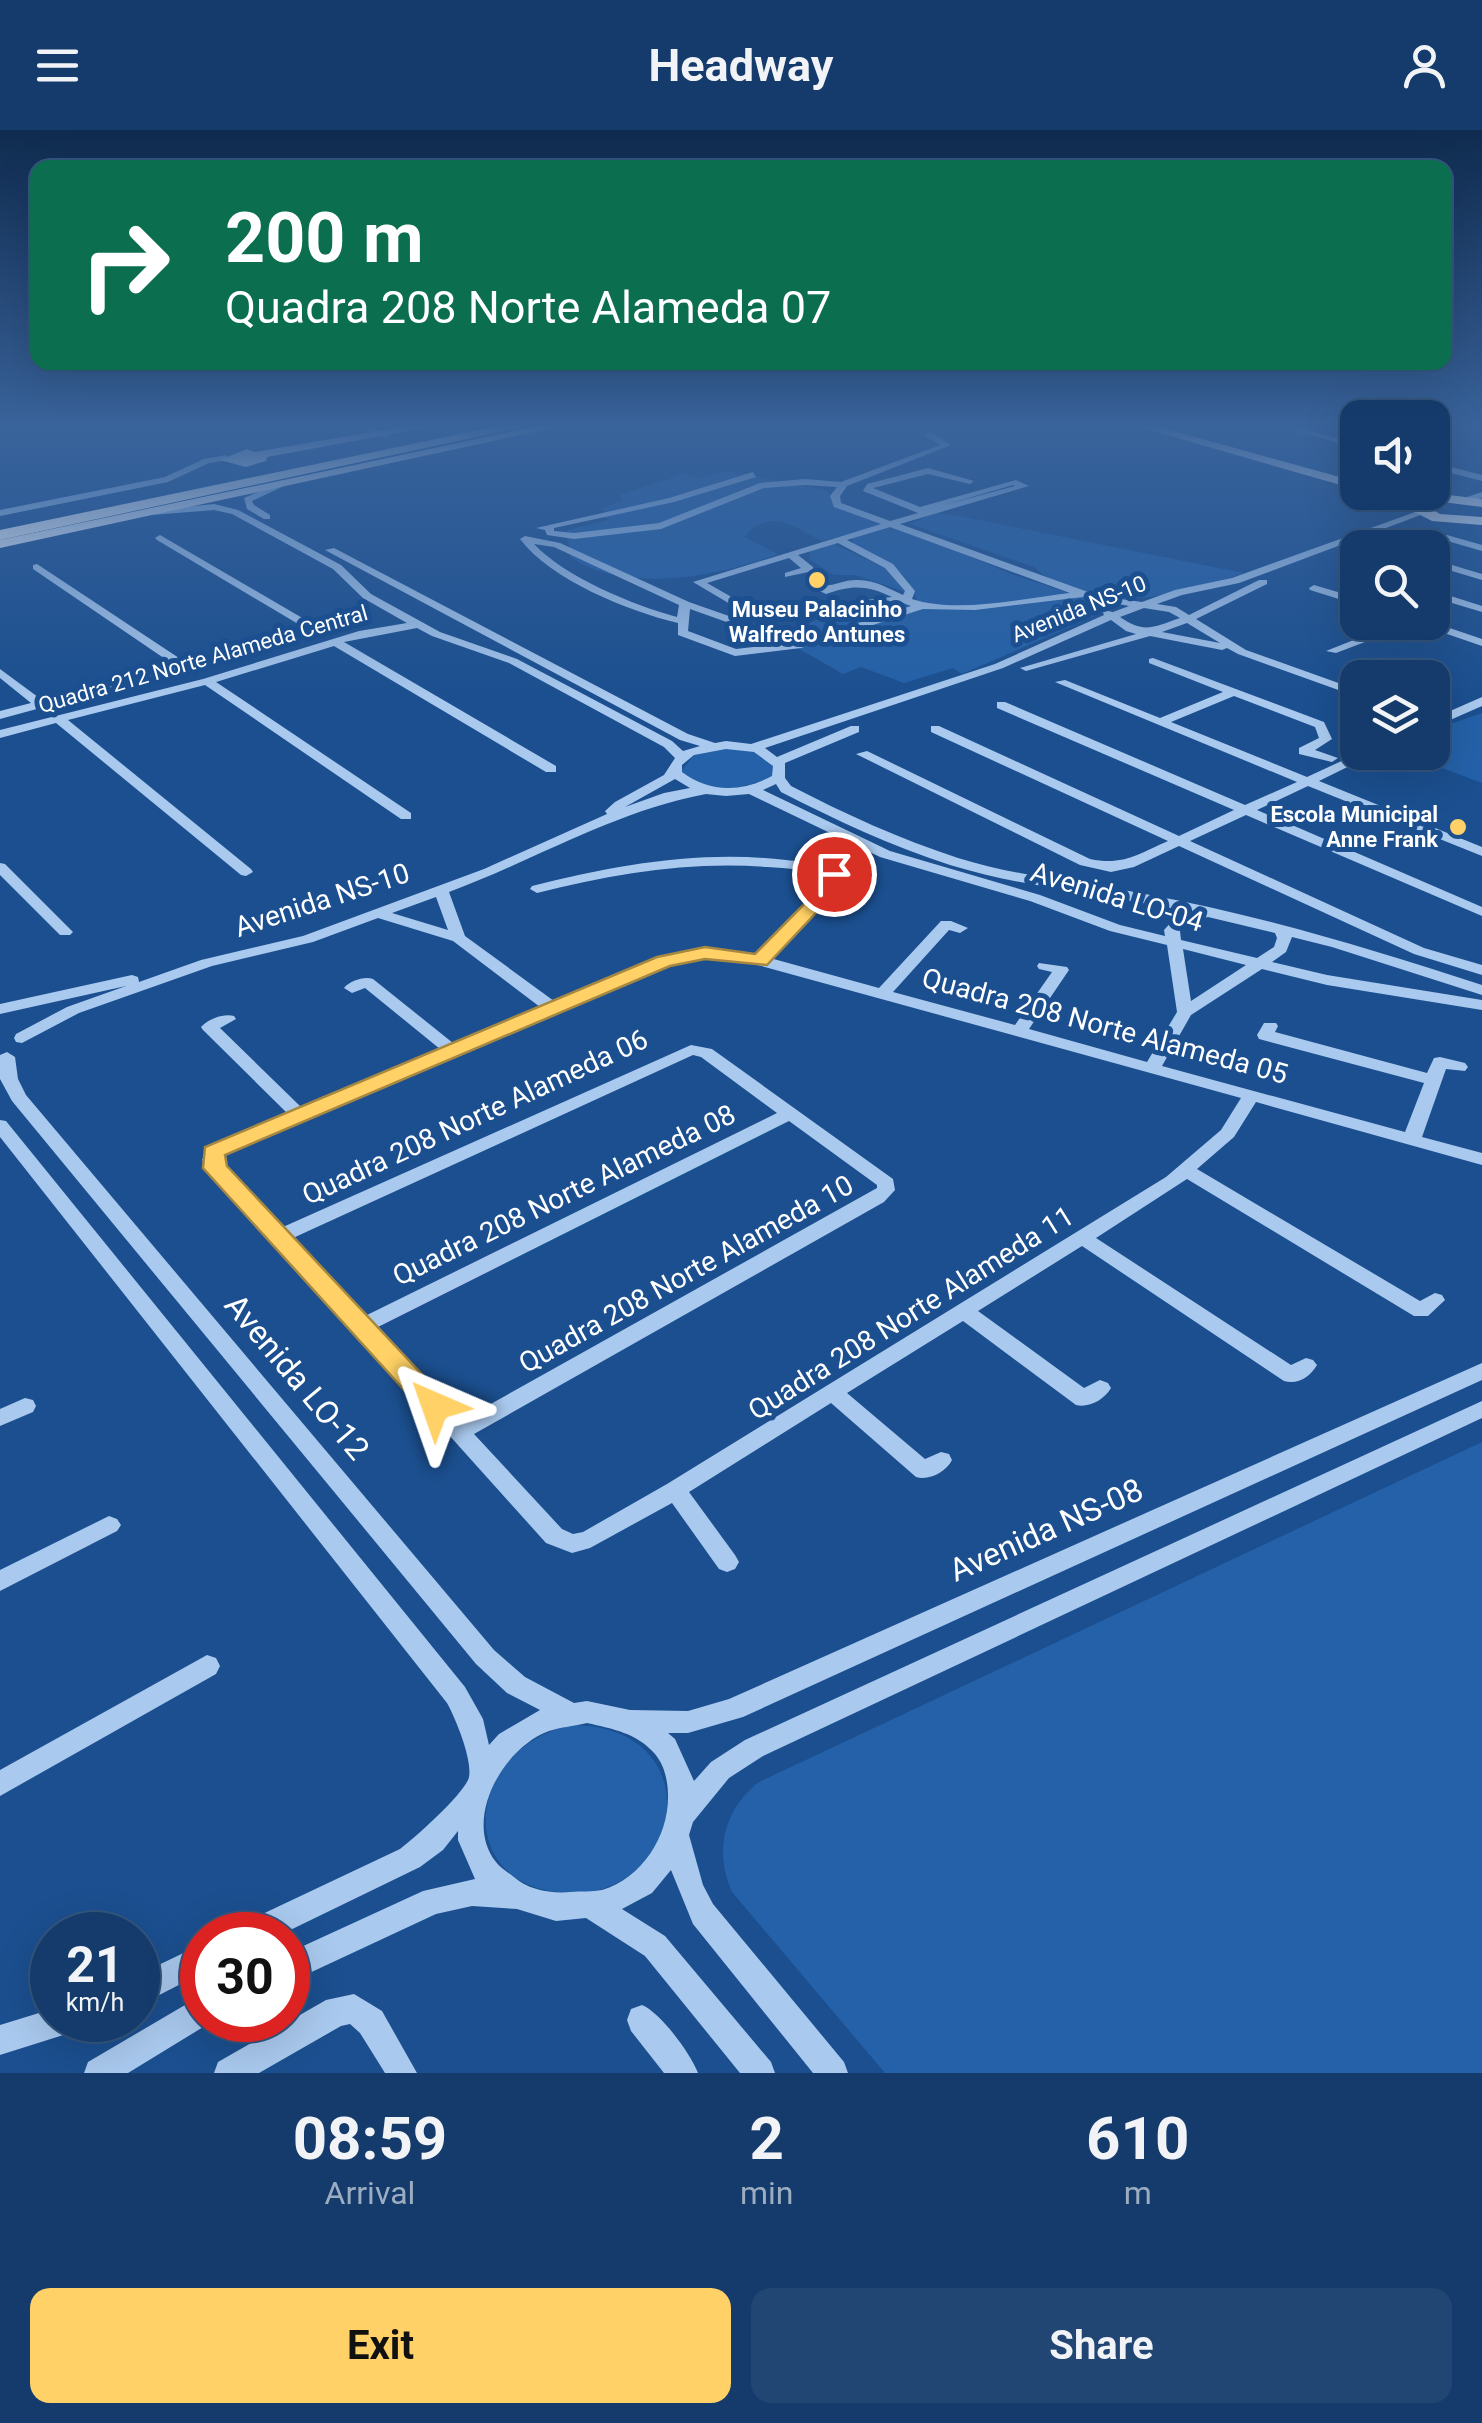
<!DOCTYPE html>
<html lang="en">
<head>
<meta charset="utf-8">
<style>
	:root { --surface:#143b6b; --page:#214673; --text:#f1f3f6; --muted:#9dadc1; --line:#33557e; --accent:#ffd166 }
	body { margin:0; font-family:Roboto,sans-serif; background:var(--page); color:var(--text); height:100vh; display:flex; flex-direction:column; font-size:38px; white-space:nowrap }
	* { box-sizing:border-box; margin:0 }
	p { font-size:32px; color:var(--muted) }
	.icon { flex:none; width:55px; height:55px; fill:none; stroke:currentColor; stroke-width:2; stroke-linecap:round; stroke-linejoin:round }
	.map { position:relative; height:1943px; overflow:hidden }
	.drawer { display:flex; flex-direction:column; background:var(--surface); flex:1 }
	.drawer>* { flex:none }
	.guide { position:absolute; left:30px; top:30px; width:1422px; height:210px; border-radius:20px; box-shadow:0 10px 40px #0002,0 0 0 2px var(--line); background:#0b6e4f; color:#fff; overflow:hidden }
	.buttons { position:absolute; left:1340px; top:270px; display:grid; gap:20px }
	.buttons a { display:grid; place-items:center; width:110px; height:110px; border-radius:20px; background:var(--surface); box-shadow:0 10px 40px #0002,0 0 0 2px var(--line); font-size:50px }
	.speed { position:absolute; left:30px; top:1782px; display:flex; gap:20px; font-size:50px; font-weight:700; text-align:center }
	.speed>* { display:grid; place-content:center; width:130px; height:130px; border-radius:50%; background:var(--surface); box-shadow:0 10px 40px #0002,0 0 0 2px var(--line); line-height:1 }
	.speed small { font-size:25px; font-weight:400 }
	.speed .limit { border:15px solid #d22; background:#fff; color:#111 }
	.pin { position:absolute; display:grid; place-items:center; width:85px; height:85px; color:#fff; margin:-42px; border:5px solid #fff; border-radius:50%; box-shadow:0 2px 10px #0007 }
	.me { position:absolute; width:110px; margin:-55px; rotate:317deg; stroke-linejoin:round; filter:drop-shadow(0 0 8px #0008) }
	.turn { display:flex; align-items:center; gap:35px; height:210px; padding:0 30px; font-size:45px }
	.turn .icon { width:130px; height:130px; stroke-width:2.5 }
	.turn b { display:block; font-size:70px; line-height:85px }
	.eta { display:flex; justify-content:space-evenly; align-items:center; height:170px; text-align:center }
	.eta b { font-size:60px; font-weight:700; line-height:70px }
	.cta { display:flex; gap:20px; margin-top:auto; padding:20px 30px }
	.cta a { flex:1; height:115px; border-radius:20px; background:var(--accent); color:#111; font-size:40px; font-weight:700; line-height:115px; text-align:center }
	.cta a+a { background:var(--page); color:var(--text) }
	header { display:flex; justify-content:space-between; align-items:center; height:130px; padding:0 30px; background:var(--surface); font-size:45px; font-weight:700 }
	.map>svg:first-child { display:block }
	.green { fill:#2461a8 }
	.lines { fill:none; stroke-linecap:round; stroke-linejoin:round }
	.minor { fill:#a9c9ee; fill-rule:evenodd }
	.major { fill:#f0f6ff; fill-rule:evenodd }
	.highway { fill:#fff; fill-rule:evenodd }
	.route { fill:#ffd166; stroke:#a68842; stroke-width:2.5 }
	.poi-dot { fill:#ffd166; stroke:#1b4f8f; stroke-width:4 }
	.labels { text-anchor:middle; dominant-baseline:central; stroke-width:10; stroke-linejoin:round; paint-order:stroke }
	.far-poi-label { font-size:22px; font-weight:bold; fill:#fff; stroke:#1b4f8f }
	.far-street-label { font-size:22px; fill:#fff; stroke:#1b4f8f }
	.street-label { font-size:28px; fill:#fff; stroke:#1b4f8f }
	.near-street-label { font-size:32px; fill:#fff; stroke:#1b4f8f }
</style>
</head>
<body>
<header><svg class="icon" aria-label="menu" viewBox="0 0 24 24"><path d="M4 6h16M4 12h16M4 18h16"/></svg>Headway<svg class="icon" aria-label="person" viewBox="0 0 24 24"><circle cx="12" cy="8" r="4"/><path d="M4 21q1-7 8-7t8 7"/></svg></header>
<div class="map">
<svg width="1482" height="1943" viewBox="0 0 1482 1943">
	<rect width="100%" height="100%" fill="#1b4f8f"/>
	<g class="green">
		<path d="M727,341L826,360L846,382L886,393L822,411C792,396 770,377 744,407L778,424C718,446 627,465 570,427L567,400L609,390L602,385L609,382L598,379L623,371L620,365L684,344L703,348Z"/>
		<path d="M935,383L959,386L1244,443C1177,466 1092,489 1034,437L910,394Z"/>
		<path d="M892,394L1014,445L1097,472L1100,484L962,544L953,538L904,553L861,537L843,544L759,496H801L838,482L917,472C909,439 883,428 854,415L851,408Z"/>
		<polygon points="834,414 885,438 906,462 855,445 834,445 810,430 809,421"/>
		<polygon points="1482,583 1482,653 1402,623 1432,622 1433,600"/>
		<path d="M724,618L756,622L775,637L772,647C741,661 708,664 681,641L695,624Z"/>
		<path d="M1482,1312V1943H885L732,1762C714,1722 723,1680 759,1652Z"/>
		<path d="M573,1595C713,1597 685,1769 566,1763C451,1757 465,1616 573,1595Z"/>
	</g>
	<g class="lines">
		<g class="minor">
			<polygon points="356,297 370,297 390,305 386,308"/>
			<polygon points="1279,297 1294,297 1358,313 1358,318"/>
			<path d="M928,301L951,315L847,356L840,366L841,373L890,391L918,383L863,361L867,354L928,338L974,351L970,354L928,344L873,358L920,377L1016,350L1029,356L900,394L1099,466L1142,472L1175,460L1232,448L1418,381L1426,383L1239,453L1182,465L1157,474L1176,477L1189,485L1259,450H1267V454L1196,489L1246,520L1358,560V567L1238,524L1227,518L1222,520L1150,506L1026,541L1020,538L1136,504L1126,501L1111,490L1003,538L765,618L777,627L851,596H859V602L785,633V648L791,656C845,684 900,709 958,728C1019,747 1083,752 1145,764C1260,785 1371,819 1482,855V865L1332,817L1292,807L1286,822L1272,832L1327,845L1482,870V880L1327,855L1262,839L1191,885L1162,936L1405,1002L1424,953L1259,909L1257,905L1264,893H1276L1278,896L1275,902L1427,943L1434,928L1440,927L1465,933L1468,937L1465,941L1446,939L1422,1007L1482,1023V1035L1256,972L1234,1007L1197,1039L1420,1171L1435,1163L1442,1165L1445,1170L1428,1186H1414L1187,1049L1096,1108L1291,1235L1306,1228L1313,1230L1317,1235C1310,1247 1298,1255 1284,1251L1082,1116L978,1181L1084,1258L1100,1250L1108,1253L1111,1258C1104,1270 1089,1278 1076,1275L963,1191L847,1263L925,1329L941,1322L949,1324L952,1330C946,1342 929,1351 916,1347L831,1273L689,1362L735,1425L739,1432L735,1439L727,1442L719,1439L672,1373L590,1418L572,1423L546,1413L202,1030L212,1014L287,983L203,900L201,897C208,889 224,883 234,886L236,889L220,898L301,977L440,919L365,858L352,863L344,858C350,851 364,846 373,849L453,913L540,877L453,811L378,788L313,812L212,836L79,883L22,913L16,912L14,908L16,904L67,877L126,856L0,884V874L132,845L138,847L139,852L201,830L303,806L484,739L607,684L605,681L615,672L664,645L675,628L664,617L509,533L432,506L417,498L344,512L556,636V642H546L334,516L216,552L411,683V689H401L205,555L68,590L251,739L253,742L246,746L241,745L56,593L0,608V600L203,549L359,501L407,493L363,468L333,439L232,384L214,380L152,385V381L155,380L214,374L238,380L341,435L371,464L440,502L517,529L672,611L683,621L700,616L680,610L325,420L334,418L688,604L715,613L726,611L751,614L995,534L1104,485L1102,480L1113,482L1129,476L1083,467L975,480L923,479L801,518L735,526L678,505V493C628,481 551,450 520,409L525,406L560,413L689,472L743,491L767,508L796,513L911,476L903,473L769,487L742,481L693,452L881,394L834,377L830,366L837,357L805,355L764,358L661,399L574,409L547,405L545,400L536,398L669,368L753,342L756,347L674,372L554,398V401L574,403L659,393L760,353L805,349L841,352L940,315L925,306ZM1013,355L1015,356L944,375ZM890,397L1070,463C1024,468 957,484 912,469L915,461L893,434L847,410ZM838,413L885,438L905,461L903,465C888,458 873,449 856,450C841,450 830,459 816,454L811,457L826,464C852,455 866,455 892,467L769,481L749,477L707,453L789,428L801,438L785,443V447L813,441V437L798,425ZM534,414L554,417L679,475L677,487C633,475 565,447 534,414ZM1144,478L1169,482L1180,488C1154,497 1144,504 1120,487ZM690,479L735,495L760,513L771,515L736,519L688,501ZM1187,493L1220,513L1162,502ZM726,619L754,622L773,636L772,646C743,662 709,663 682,642V635L694,625ZM675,649L690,658L664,663L625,677ZM776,654L781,662C836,690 891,716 950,735C1028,759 1111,764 1190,783L1175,788L1164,800L1165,806L1120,795L1040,765L890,721L763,660ZM706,664L726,666L749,664L880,727L1030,771L1110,801L1167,815L1177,882L1147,932L1029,899L1069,840L1067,837L1039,833L1037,836L1039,839L1052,842L1015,895L893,862L949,800L960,803L968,798L951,791H941L879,858L770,828L844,747C829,734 806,732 786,730C700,720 615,735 532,756L530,759L537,763C613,744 689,731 767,737C788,738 809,740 828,748L757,825C684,806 618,844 554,871L465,806L449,762C535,730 615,681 706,664ZM436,767L448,800L392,783ZM1208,787L1275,803L1277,808L1274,817L1257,828L1181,810L1180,801L1185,794ZM1183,819L1246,835L1191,871ZM699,828L747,832L1241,968L1221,1000L1166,1047L667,1354L583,1402L573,1404L562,1399L474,1304L884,1072L895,1060L893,1049L712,919L691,915L283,1097L221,1029L225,1022L669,835ZM693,925L701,927L777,983L365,1186L293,1108ZM789,991L877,1055V1058L462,1290L376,1198Z"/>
			<polygon points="226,325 229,330 209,333 168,352 0,386 0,380 165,347 204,329"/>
			<polygon points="1432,332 1482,345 1482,351 1432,338"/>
			<polygon points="278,353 286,355 252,371 254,375 270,385 270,389 264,389 247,379 244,368"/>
			<polygon points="1482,362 1482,368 1466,372 1461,369"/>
			<polygon points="160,405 328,503 330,505 320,507 157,410 155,408"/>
			<polygon points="1447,405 1482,415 1482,421 1444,410 1442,408"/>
			<polygon points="1432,429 1482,444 1482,450 1432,435"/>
			<polygon points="37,434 185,532 286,512 292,515 184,539 0,589 0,581 31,573 0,548 0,539 42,570 174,535 33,439 33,435"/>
			<polygon points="1314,455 1358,468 1358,475 1310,460 1309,458"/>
			<polygon points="1432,460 1482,476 1482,482 1432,467"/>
			<polygon points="1399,492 1432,492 1482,509 1482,516 1415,493 1336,523 1326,521"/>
			<path d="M1153,528L1324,592L1332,609L1315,620L1338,628L1332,632L1299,624V618L1319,608L1315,597L1234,566L1171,592L1307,647L1361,622H1378L1319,651L1482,717V726L1308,656L1257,680L1482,777V786L1246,685L1190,711L1424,818L1482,835V845L1414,824L1179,716L1134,737L1111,742L1080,735L856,624L867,621L1090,729C1123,736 1138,724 1168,711L931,602V596H939L1179,706L1234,680L997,578V572H1005L1245,675L1297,652L1055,552L1065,550L1160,588L1223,562L1149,533V529Z"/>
			<polygon points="1482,567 1482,576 1432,598 1432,589"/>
			<polygon points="0,733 5,734 73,802 70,805 60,805 0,745"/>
			<path d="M7,922L15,927L18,949L26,965L494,1520L525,1547L574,1573L587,1571L630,1580L688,1581L729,1569L1482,1233V1250L743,1587L688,1603H668L675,1609L694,1651L711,1632L745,1610L1482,1271V1288L763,1626L729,1648L693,1692L689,1705L703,1755L713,1774L844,1932L848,1943H813L693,1794L671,1740L652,1763L622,1779L665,1806L771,1932L775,1943H740L645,1826L586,1788L556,1791L517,1779L472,1776L436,1784L288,1853V1823L423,1761L475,1749L458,1710V1701L443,1720L420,1737L280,1805H235L239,1795L400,1719C417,1706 460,1667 468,1650C475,1635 455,1587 447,1573L0,1007V990L6,991L465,1557L483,1589L489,1615L499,1604L540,1580L507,1563L476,1534L12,971L0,949V925ZM587,1593C613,1599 637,1603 655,1624C665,1636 668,1652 668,1667C668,1707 642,1748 602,1760C592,1762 581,1761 571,1762C552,1764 528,1760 514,1747C508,1742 500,1738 496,1732C462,1689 504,1617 549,1601C561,1597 575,1596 587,1593Z"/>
			<polygon points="25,1268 33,1270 36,1276 33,1282 0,1296 0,1279"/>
			<polygon points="109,1386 117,1389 121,1395 117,1401 0,1461 0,1440"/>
			<polygon points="207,1525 216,1528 220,1536 216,1544 0,1666 0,1640"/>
			<polygon points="202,1814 202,1843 138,1876 138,1845"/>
			<polygon points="354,1864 382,1881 417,1943 385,1943 360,1903 350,1894 341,1896 259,1943 214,1943 218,1932 326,1870"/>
			<polygon points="202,1865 202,1890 213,1891 128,1943 84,1943 88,1932"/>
			<path d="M642,1875C661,1883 690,1923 698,1943H664L631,1901L627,1890L631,1879Z"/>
			<polygon points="52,1879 52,1890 80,1890 76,1901 0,1925 0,1895"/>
		</g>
		<g class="major">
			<polygon points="401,297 430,297 267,327 266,331 246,337 220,330 247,319 255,322"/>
			<polygon points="533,297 557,297 0,418 0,410"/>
			<polygon points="1139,297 1159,297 1358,352 1358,360"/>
			<polygon points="1376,362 1395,362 1414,370 1432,363 1482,369 1482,377 1434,371 1424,375 1440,384 1482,387 1482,395 1432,391"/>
		</g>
		<polygon class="highway" points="493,297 522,297 0,410 0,400"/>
	</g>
	<linearGradient id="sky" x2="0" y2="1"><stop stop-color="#0f2b4f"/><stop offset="0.52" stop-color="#39639b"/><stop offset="1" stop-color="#39639b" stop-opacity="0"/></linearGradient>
	<rect width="1482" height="569" fill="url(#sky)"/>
	<polygon class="route" points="827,740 841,740 845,752 767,835 705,829 670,836 225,1025 227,1036 445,1269 449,1276 445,1283 425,1283 203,1038 205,1017 657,827 705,817 755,824 826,752"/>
	<g class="poi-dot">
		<circle cx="817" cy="450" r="10"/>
		<circle cx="1458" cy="697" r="10"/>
	</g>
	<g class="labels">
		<g class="far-poi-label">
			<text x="817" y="479">Museu Palacinho<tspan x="817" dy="25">Walfredo Antunes</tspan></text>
			<text x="1438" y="684" text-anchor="end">Escola Municipal<tspan x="1438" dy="25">Anne Frank</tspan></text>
		</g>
		<g class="far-street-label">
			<text transform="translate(1079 479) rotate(-22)">Avenida NS-10</text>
			<text transform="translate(203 529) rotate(-16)">Quadra 212 Norte Alameda Central</text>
		</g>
		<g class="street-label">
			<text transform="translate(1117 767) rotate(17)">Avenida LO-04</text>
			<text transform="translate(322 770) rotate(-18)">Avenida NS-10</text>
			<text transform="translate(1105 896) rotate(15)">Quadra 208 Norte Alameda 05</text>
			<text transform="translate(475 987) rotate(-25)">Quadra 208 Norte Alameda 06</text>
			<text transform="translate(564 1065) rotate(-26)">Quadra 208 Norte Alameda 08</text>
			<text transform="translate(686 1144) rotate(-29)">Quadra 208 Norte Alameda 10</text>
			<text transform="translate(911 1183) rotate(-32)">Quadra 208 Norte Alameda 11</text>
		</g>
		<g class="near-street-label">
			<text transform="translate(297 1247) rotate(50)">Avenida LO-12</text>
			<text transform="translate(1046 1400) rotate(-24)">Avenida NS-08</text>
		</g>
	</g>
</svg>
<div class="buttons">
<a><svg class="icon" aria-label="sound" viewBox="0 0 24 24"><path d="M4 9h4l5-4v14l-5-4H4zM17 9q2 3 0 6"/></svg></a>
<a><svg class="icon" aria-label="search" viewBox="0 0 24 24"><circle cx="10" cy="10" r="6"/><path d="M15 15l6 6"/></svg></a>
<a><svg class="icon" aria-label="layers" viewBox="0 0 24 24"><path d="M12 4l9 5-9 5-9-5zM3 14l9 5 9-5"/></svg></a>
</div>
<div class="speed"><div>21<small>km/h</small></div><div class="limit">30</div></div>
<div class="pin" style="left:834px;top:744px;background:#d93025"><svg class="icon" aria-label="arrive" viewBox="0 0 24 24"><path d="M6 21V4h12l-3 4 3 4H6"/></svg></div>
<svg class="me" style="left:435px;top:1276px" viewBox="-20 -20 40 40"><path d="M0-17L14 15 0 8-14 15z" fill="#ffd166" stroke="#fff" stroke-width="4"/></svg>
<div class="guide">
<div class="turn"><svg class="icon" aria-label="right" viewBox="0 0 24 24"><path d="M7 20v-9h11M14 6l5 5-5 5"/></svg><div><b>200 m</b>Quadra 208 Norte Alameda 07</div></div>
</div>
</div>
<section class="drawer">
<div class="eta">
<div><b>08:59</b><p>Arrival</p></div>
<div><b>2</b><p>min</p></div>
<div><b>610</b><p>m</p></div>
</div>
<div class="cta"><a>Exit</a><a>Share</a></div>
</section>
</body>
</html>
